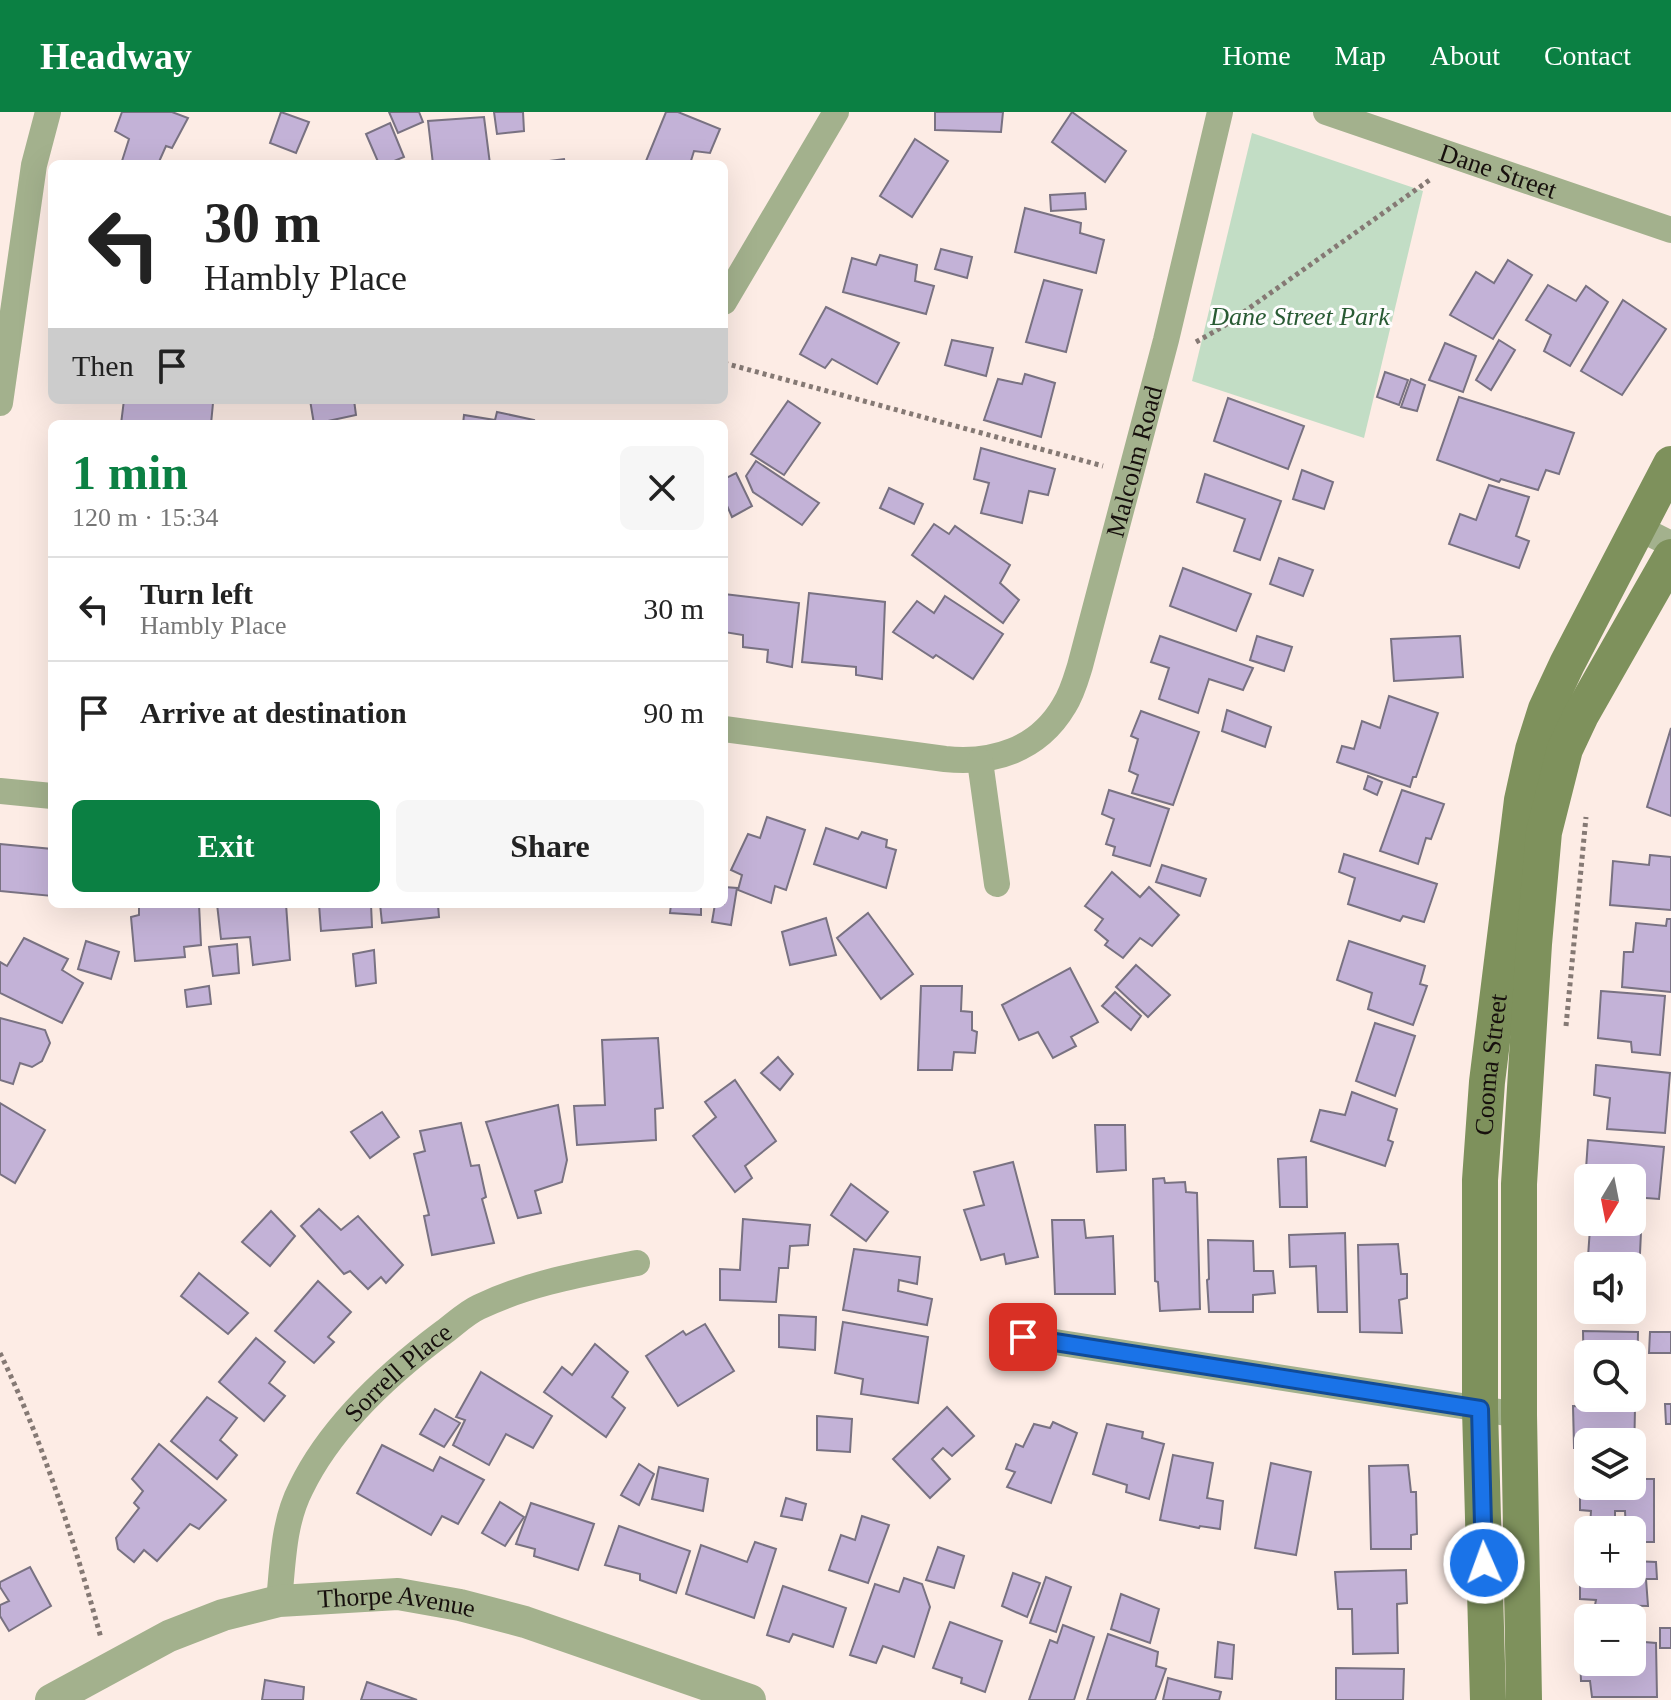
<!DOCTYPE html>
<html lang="en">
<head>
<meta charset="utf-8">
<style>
	:root { --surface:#fff; --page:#f6f6f6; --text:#222; --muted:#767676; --line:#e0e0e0; --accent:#0b8043 }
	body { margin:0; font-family:Georgia,serif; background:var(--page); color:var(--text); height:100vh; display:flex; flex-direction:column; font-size:30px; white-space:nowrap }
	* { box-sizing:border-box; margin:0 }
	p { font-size:26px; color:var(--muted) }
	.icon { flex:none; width:44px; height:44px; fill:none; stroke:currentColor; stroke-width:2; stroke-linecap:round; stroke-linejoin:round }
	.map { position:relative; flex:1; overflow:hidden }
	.side { position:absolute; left:48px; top:308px; width:680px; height:488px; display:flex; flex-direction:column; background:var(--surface); border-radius:12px; box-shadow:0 8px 32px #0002 }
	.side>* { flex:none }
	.top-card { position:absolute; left:48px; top:48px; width:680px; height:244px; border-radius:12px; box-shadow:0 8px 32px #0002; background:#fff; color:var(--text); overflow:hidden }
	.needle { width:52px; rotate:190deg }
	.fabs { position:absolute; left:1574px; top:1052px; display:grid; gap:16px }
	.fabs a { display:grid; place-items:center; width:72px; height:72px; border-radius:12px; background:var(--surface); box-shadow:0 8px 32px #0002; font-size:40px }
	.pin { position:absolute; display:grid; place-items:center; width:68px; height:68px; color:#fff; margin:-34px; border-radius:16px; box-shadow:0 4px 12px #0006 }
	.me { position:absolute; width:88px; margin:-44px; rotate:358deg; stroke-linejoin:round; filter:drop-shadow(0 0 6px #0008) }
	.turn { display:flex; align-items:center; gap:28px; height:168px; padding:0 24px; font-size:36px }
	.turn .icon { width:104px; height:104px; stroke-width:2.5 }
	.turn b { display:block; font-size:56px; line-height:68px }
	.then { display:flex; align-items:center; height:76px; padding:0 24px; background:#0003; gap:16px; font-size:30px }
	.round { display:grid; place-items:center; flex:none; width:84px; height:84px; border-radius:12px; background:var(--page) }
	.overview { display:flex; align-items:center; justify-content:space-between; height:136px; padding:0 24px }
	h1 { font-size:48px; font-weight:700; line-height:60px; color:var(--accent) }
	.primary-button { display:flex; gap:16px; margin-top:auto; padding:16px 24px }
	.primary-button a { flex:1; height:92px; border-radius:12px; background:var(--accent); color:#fff; font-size:32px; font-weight:700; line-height:92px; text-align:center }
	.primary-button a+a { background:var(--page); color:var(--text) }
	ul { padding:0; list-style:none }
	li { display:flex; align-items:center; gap:24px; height:104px; padding:0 24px; border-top:2px solid var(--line) }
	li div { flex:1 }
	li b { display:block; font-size:30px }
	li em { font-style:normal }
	header { display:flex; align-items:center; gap:48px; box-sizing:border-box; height:112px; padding:0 40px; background:var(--accent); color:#fff }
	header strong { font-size:38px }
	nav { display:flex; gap:44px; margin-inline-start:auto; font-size:28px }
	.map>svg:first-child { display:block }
	.green { fill:#c2ddc5 }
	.building { fill:#c3b2d7; stroke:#797282; stroke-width:2 }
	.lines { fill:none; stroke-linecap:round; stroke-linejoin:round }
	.path { stroke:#857974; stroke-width:5; stroke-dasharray:4 4; stroke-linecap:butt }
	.minor { stroke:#a3b18d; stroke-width:26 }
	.tertiary { stroke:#a3b18d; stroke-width:32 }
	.secondary { stroke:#7e915c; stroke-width:36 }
	.route-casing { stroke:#114b97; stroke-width:20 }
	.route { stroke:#1a73e8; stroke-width:14 }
	.labels { text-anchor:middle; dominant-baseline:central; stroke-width:6; stroke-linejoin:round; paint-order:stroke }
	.street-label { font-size:26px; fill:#17100d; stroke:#fdfdfd }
	.park-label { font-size:26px; font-style:italic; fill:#295b34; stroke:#fdfdfd }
</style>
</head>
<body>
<header>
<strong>Headway</strong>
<nav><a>Home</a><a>Map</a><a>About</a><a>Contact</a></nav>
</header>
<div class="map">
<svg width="1671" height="1588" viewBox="0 0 1671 1588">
	<rect width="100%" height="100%" fill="#fdece5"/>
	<polygon class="green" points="1252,21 1423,79 1364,326 1192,269"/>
	<g class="building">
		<polygon points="122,0 172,0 188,6 172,36 166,34 158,52 131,52 122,49 129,27 115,19"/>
		<polygon points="281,0 309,10 296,41 270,31"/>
		<polygon points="389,0 419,0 423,10 398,21"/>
		<polygon points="494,0 523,0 524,19 497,22"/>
		<polygon points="666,0 678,0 720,17 710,41 694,39 690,52 653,52 646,49"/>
		<polygon points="935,0 1003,0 1001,20 935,18"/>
		<polygon points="1072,0 1126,39 1105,70 1052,30"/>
		<polygon points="484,5 490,52 433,52 428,9"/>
		<polygon points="390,11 404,45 387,52 379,52 366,22"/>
		<polygon points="915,27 948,49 912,105 880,84"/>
		<polygon points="564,47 565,52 526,52"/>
		<polygon points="1085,81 1086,97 1051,99 1050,83"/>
		<polygon points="1025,96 1081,111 1080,121 1104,128 1096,161 1015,140"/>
		<polygon points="941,137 972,145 967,166 935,157"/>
		<polygon points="880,143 917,153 915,169 934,174 926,202 843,180 852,146 876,153"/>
		<polygon points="1508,148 1532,163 1493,227 1450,203 1476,160 1494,171"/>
		<polygon points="1044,168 1082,178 1066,240 1026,230"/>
		<polygon points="1548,173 1576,189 1586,174 1608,190 1570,254 1544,239 1551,223 1526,208"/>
		<polygon points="1623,188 1666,217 1622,283 1581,259"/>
		<polygon points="826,195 899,231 877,272 832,247 825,256 800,242"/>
		<polygon points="952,228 993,236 986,264 945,253"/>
		<polygon points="1499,228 1515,238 1491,278 1476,268"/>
		<polygon points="1445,231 1476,244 1463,280 1429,268"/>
		<polygon points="1385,260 1408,268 1399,293 1377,285"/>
		<polygon points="1025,262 1055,271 1041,325 984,308 998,267 1022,272"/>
		<polygon points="1411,267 1425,273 1417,299 1401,295"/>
		<polygon points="1459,285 1574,321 1559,362 1546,358 1538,378 1501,367 1499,370 1437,348"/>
		<polygon points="1228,286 1304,314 1288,357 1214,329"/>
		<polygon points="124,288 196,288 213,291 211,312 121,312"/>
		<polygon points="310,288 354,288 356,303 314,312"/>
		<polygon points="788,289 820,311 784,363 751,342"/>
		<polygon points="497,300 534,308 533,312 463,312 464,303 495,308"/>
		<polygon points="981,336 1055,357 1048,383 1029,379 1022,411 981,401 989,371 974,367"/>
		<polygon points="756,349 819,391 802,413 753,380 746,364"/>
		<polygon points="1302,358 1333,370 1324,397 1293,387"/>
		<polygon points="736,361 752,394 732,405 724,387 724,367"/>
		<polygon points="1205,362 1281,389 1260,448 1234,439 1245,407 1197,390"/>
		<polygon points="1489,373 1529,385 1516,424 1529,429 1519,456 1449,432 1460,402 1476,408"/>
		<polygon points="889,376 923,392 914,412 880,396"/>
		<polygon points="934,412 949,422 955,414 1010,453 1000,471 1019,488 1003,511 912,443"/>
		<polygon points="1279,446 1313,458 1303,484 1270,472"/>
		<polygon points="1183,456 1251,482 1236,519 1170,494"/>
		<polygon points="809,481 885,490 882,567 856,563 856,555 802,550"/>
		<polygon points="724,482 799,491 792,555 767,550 768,538 743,535 743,523 724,520"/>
		<polygon points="945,484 1003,522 973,567 936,543 933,546 893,520 917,489 934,501"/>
		<polygon points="1160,524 1253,556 1243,578 1209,567 1198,601 1159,587 1169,556 1151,550"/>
		<polygon points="1257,524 1292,535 1284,559 1250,548"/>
		<polygon points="1460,524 1463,565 1394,569 1391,527"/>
		<polygon points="1389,584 1438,601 1416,665 1413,665 1410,675 1337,650 1342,634 1354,637 1362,609 1380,616"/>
		<polygon points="1227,598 1271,615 1265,635 1222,619"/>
		<polygon points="1141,599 1199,620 1173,693 1132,681 1138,663 1129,659 1138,627 1131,624"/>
		<polygon points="1671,616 1671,704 1647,695"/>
		<polygon points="1368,664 1382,670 1377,683 1364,677"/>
		<polygon points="1109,678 1169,697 1150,754 1113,743 1115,735 1106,732 1114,707 1102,702"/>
		<polygon points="1402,678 1444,692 1431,727 1426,726 1418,752 1380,739"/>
		<polygon points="767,705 805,718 786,778 775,774 771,791 738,778 742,763 731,758 748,722 760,726"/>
		<polygon points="826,716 858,727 862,720 887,728 886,735 896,738 886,776 814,752"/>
		<polygon points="0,732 52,737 52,784 0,779"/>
		<polygon points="1344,742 1437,772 1424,810 1403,804 1400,809 1348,792 1355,766 1339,760"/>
		<polygon points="1650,743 1671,745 1671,798 1610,793 1613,749 1649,753"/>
		<polygon points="1162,753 1206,767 1200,784 1156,770"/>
		<polygon points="1112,760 1140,785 1149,775 1179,803 1152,834 1140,826 1123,846 1105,833 1108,829 1095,818 1103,807 1085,794"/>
		<polygon points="724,775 737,776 731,813 712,810 715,792 724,792"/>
		<polygon points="139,792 199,792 201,833 184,835 185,845 135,849 131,805 139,803"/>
		<polygon points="217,792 286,792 290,848 253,853 250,825 221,827"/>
		<polygon points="319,792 371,792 372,815 321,819"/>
		<polygon points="380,792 438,792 439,805 382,811"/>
		<polygon points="671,792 701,792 701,803 670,801"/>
		<polygon points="868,801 913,862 881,887 837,826"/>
		<polygon points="826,806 836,843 790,853 782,820"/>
		<polygon points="1667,807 1671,807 1671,880 1622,875 1624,840 1633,840 1636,811 1666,814"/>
		<polygon points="24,826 68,847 62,858 83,871 62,911 0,881 0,850 7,854"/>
		<polygon points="86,829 119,840 111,867 78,857"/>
		<polygon points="1349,829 1425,854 1420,872 1427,874 1413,913 1368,897 1372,881 1337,868"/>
		<polygon points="237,832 239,861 213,864 209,835"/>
		<polygon points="374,838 376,871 356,874 353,842"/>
		<polygon points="1136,853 1170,883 1148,905 1116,875"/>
		<polygon points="1070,856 1098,910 1071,925 1076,934 1053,946 1038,920 1019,928 1002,893"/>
		<polygon points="209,874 211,892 187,895 185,878"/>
		<polygon points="921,874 962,874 961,899 972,900 972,918 977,920 975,941 954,940 952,958 918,958"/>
		<polygon points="1601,879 1665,884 1660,943 1632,940 1631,930 1598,926"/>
		<polygon points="1115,880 1141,904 1131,918 1102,894"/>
		<polygon points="0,906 45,918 50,931 42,949 32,955 20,951 13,972 0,968"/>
		<polygon points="1375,911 1415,924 1395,984 1356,969"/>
		<polygon points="658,926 663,996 655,997 656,1028 577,1033 574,994 605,993 602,928"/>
		<polygon points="778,945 793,962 780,978 761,961"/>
		<polygon points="1596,953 1670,961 1665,1021 1607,1017 1610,986 1594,983"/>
		<polygon points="735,968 776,1029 745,1054 752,1066 735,1080 693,1024 716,1005 705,990"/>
		<polygon points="1352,980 1397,997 1388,1028 1393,1030 1385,1054 1311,1029 1320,998 1345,1003"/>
		<polygon points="0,991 45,1018 15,1071 0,1062"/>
		<polygon points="558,993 567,1048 562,1070 535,1079 541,1101 518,1106 486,1010"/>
		<polygon points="382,1000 399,1025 370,1046 351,1020"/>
		<polygon points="461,1011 471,1054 479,1053 486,1085 482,1087 494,1131 432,1143 424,1104 429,1103 414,1042 425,1039 420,1019"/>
		<polygon points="1095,1013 1125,1013 1126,1058 1097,1060"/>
		<polygon points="1588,1028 1664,1035 1659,1087 1632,1085 1632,1066 1596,1066 1597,1057 1586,1057"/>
		<polygon points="1306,1045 1307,1095 1280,1095 1278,1047"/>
		<polygon points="1013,1050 1038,1145 1006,1152 1004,1142 981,1148 964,1098 984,1093 974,1060"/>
		<polygon points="1164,1066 1165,1071 1185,1070 1186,1080 1197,1081 1200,1197 1160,1199 1158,1170 1155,1169 1153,1067"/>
		<polygon points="851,1072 888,1100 866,1129 831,1103"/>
		<polygon points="319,1097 341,1118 358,1104 403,1153 386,1171 381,1165 368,1177 350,1159 344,1162 301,1114"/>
		<polygon points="271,1099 295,1124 270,1154 242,1130"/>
		<polygon points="743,1107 810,1113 808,1133 790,1134 788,1156 779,1156 776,1190 720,1188 720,1157 740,1158"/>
		<polygon points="1052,1108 1084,1108 1086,1126 1113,1124 1115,1182 1055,1182"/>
		<polygon points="1590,1116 1641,1120 1638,1184 1632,1184 1632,1154 1598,1154 1599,1145 1588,1145"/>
		<polygon points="1345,1121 1347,1200 1318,1200 1316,1154 1290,1155 1289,1123"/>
		<polygon points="1208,1128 1253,1129 1254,1159 1273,1159 1275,1181 1253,1183 1253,1200 1209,1200 1207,1168 1209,1167"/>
		<polygon points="1398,1132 1401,1162 1407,1162 1407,1186 1399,1188 1402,1221 1360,1220 1358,1133"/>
		<polygon points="854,1137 920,1145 917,1172 899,1168 898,1179 932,1187 927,1213 843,1198"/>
		<polygon points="199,1161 248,1201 228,1222 181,1184"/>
		<polygon points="318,1169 351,1200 328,1225 334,1230 314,1251 275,1219"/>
		<polygon points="779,1203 816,1205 815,1238 779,1235"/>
		<polygon points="843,1210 928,1225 918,1291 861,1282 863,1267 835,1261"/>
		<polygon points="705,1212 734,1259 678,1294 646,1244 683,1219 686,1223"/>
		<polygon points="1583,1219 1638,1220 1637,1275 1632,1275 1632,1242 1588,1242 1588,1274 1584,1274"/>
		<polygon points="1650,1220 1671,1220 1671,1241 1649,1241"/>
		<polygon points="256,1226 285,1250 269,1271 285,1284 264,1309 219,1270"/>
		<polygon points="595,1232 628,1260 612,1285 625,1296 606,1325 544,1280 562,1255 572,1263"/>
		<polygon points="481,1260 552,1304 533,1336 506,1322 489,1353 453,1333 465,1308 456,1305"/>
		<polygon points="207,1285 237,1306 220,1328 237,1343 217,1367 171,1329"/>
		<polygon points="1665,1292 1671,1292 1671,1312 1666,1312"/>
		<polygon points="1573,1294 1635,1295 1634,1349 1632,1330 1588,1330 1588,1336 1574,1336"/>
		<polygon points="947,1295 974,1324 952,1344 943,1336 932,1347 950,1367 930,1386 893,1347"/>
		<polygon points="435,1297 460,1311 444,1335 420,1322"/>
		<polygon points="817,1304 852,1307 850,1340 817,1338"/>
		<polygon points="1053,1310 1077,1321 1051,1391 1007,1375 1015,1360 1006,1357 1016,1332 1023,1335 1034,1312 1050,1316"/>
		<polygon points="1107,1312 1143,1320 1142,1326 1164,1332 1149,1387 1126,1380 1127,1373 1093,1362"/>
		<polygon points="159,1332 226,1388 199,1417 190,1412 157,1449 144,1438 134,1450 118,1437 116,1426 139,1396 134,1391 143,1379 132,1367"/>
		<polygon points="382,1333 433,1359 440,1345 484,1368 458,1412 442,1404 431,1423 357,1381"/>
		<polygon points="1173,1343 1213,1351 1207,1386 1223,1389 1220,1417 1200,1414 1199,1416 1160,1408"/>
		<polygon points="1271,1351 1311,1360 1296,1443 1255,1436"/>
		<polygon points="639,1352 654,1362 639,1393 621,1383"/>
		<polygon points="1408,1353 1411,1380 1416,1380 1417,1422 1411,1423 1411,1437 1371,1437 1369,1354"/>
		<polygon points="659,1355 708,1367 703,1399 652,1387"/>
		<polygon points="1632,1367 1654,1367 1654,1430 1632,1430 1632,1418 1626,1418 1625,1399 1615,1399 1615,1415 1590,1414 1591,1399 1580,1398 1580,1368 1588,1368 1588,1374 1632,1374"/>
		<polygon points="786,1386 806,1392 802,1408 781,1404"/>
		<polygon points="500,1390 524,1405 505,1434 482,1421"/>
		<polygon points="531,1391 594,1412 578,1458 534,1444 535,1437 516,1432"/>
		<polygon points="862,1404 889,1413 868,1471 829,1458 841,1423 855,1428"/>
		<polygon points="619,1414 690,1439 676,1481 640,1468 640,1462 605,1453"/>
		<polygon points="755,1430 776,1437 754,1506 686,1482 701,1433 747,1450"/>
		<polygon points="938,1435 964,1444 954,1476 926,1468"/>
		<polygon points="1632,1449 1656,1450 1657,1467 1646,1467 1648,1494 1595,1493 1596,1488 1580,1487 1580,1464 1632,1462"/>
		<polygon points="30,1455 51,1494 9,1519 0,1504 0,1493 9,1489 0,1475 0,1470"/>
		<polygon points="1406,1458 1407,1491 1397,1492 1398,1541 1353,1542 1352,1497 1338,1497 1335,1460"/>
		<polygon points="1013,1461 1040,1471 1027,1505 1002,1494"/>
		<polygon points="1046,1465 1071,1475 1056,1520 1030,1511"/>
		<polygon points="904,1466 922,1472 930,1495 914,1545 883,1534 876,1551 850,1543 875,1472 899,1480"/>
		<polygon points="783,1474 846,1496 833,1535 793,1522 789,1530 767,1523"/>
		<polygon points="1121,1482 1159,1497 1150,1531 1111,1517"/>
		<polygon points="950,1510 1002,1529 985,1580 961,1571 962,1566 933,1556"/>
		<polygon points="1063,1513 1094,1525 1074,1588 1029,1588 1050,1528 1057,1531"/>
		<rect x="1660" y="1516" width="11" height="20"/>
		<polygon points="1108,1522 1158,1540 1156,1554 1166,1557 1155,1588 1087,1588"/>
		<polygon points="1632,1529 1656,1531 1657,1585 1592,1585 1590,1569 1581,1569 1580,1544 1588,1544 1588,1550 1632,1550"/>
		<polygon points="1218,1530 1234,1533 1232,1567 1215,1565"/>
		<polygon points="1336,1556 1404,1557 1403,1588 1336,1588"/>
		<polygon points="1168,1566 1221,1580 1219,1588 1163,1588"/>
		<polygon points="265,1568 304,1575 303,1588 262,1588"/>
		<polygon points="367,1570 417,1588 361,1588"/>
	</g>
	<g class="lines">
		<g class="path">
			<polyline points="1196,230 1224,214 1431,67"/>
			<polyline points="724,251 1103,354"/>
			<polyline points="1566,914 1586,705"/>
			<path d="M0,1241C44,1332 74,1429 101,1526"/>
		</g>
		<g class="minor">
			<path id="s1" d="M1326,0L1671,118"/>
			<polyline points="724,190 836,0"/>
			<polyline points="0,291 34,53 48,0"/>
			<polyline points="1637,415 1671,432"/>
			<path id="s2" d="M724,617L945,647C993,652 1038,638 1064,594C1072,582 1076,567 1080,554L1166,228L1220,0"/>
			<polyline points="980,649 997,772"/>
			<polyline points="0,679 52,684"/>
			<polyline points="1023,1225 1519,1303"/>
			<path id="s3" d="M279,1489C283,1451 283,1411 301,1376C331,1314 389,1261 444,1220C455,1212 466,1201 479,1195C529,1171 582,1162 637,1151"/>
		</g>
		<path class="tertiary" id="s4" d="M51,1588L169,1524L223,1503L279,1489L398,1482L460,1493L525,1510L750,1588"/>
		<g class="secondary">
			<path id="s5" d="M1488,1588L1480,1297V1068L1487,970L1522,688L1533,638L1546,597L1567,552L1671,352"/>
			<polyline points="1524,1588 1519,1303 1519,1072 1534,832 1544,720 1565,637 1581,603 1671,445"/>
		</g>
	</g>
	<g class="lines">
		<g class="route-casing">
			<polyline id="route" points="1023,1225 1480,1297 1484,1451"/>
		</g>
		<use href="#route" class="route"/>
	</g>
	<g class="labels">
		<g class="street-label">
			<text stroke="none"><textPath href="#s1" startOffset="182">Dane Street</textPath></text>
			<text stroke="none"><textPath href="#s2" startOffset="616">Malcolm Road</textPath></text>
			<text stroke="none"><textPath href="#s5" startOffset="636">Cooma Street</textPath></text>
			<text stroke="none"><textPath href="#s3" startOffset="268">Sorrell Place</textPath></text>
			<text stroke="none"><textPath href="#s4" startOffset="368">Thorpe Avenue</textPath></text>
		</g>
		<g class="park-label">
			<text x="1300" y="204">Dane Street Park</text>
		</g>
	</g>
</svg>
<div class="fabs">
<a><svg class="needle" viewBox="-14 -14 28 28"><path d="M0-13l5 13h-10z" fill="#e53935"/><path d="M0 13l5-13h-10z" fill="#767676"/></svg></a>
<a><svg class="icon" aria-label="sound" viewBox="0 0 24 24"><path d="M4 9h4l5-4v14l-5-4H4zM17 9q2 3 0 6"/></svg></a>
<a><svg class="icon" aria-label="search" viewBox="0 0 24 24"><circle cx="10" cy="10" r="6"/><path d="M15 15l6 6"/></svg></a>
<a><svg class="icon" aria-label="layers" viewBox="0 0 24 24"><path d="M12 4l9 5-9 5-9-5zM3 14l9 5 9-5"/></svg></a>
<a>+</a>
<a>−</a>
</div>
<div class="pin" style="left:1023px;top:1225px;background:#d93025"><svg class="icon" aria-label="arrive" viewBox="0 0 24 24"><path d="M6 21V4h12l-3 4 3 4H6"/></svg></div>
<svg class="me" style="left:1484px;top:1451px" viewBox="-20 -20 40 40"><circle r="17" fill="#1a73e8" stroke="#fff" stroke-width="3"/><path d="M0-11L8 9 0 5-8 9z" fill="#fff"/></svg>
<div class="top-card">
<div class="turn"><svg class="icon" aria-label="left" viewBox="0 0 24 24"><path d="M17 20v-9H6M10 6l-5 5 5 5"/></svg><div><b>30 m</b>Hambly Place</div></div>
<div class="then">Then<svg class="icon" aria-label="arrive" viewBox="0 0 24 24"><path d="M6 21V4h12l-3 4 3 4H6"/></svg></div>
</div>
<section class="side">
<div class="overview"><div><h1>1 min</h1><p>120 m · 15:34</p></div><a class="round"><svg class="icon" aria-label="close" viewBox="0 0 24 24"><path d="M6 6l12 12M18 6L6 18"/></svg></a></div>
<ul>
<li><svg class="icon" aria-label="left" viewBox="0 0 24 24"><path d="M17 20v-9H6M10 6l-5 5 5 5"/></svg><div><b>Turn left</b><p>Hambly Place</p></div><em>30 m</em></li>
<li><svg class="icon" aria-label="arrive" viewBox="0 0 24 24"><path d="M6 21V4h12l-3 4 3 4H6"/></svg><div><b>Arrive at destination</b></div><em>90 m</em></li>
</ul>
<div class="primary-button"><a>Exit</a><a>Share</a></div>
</section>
</div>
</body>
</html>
